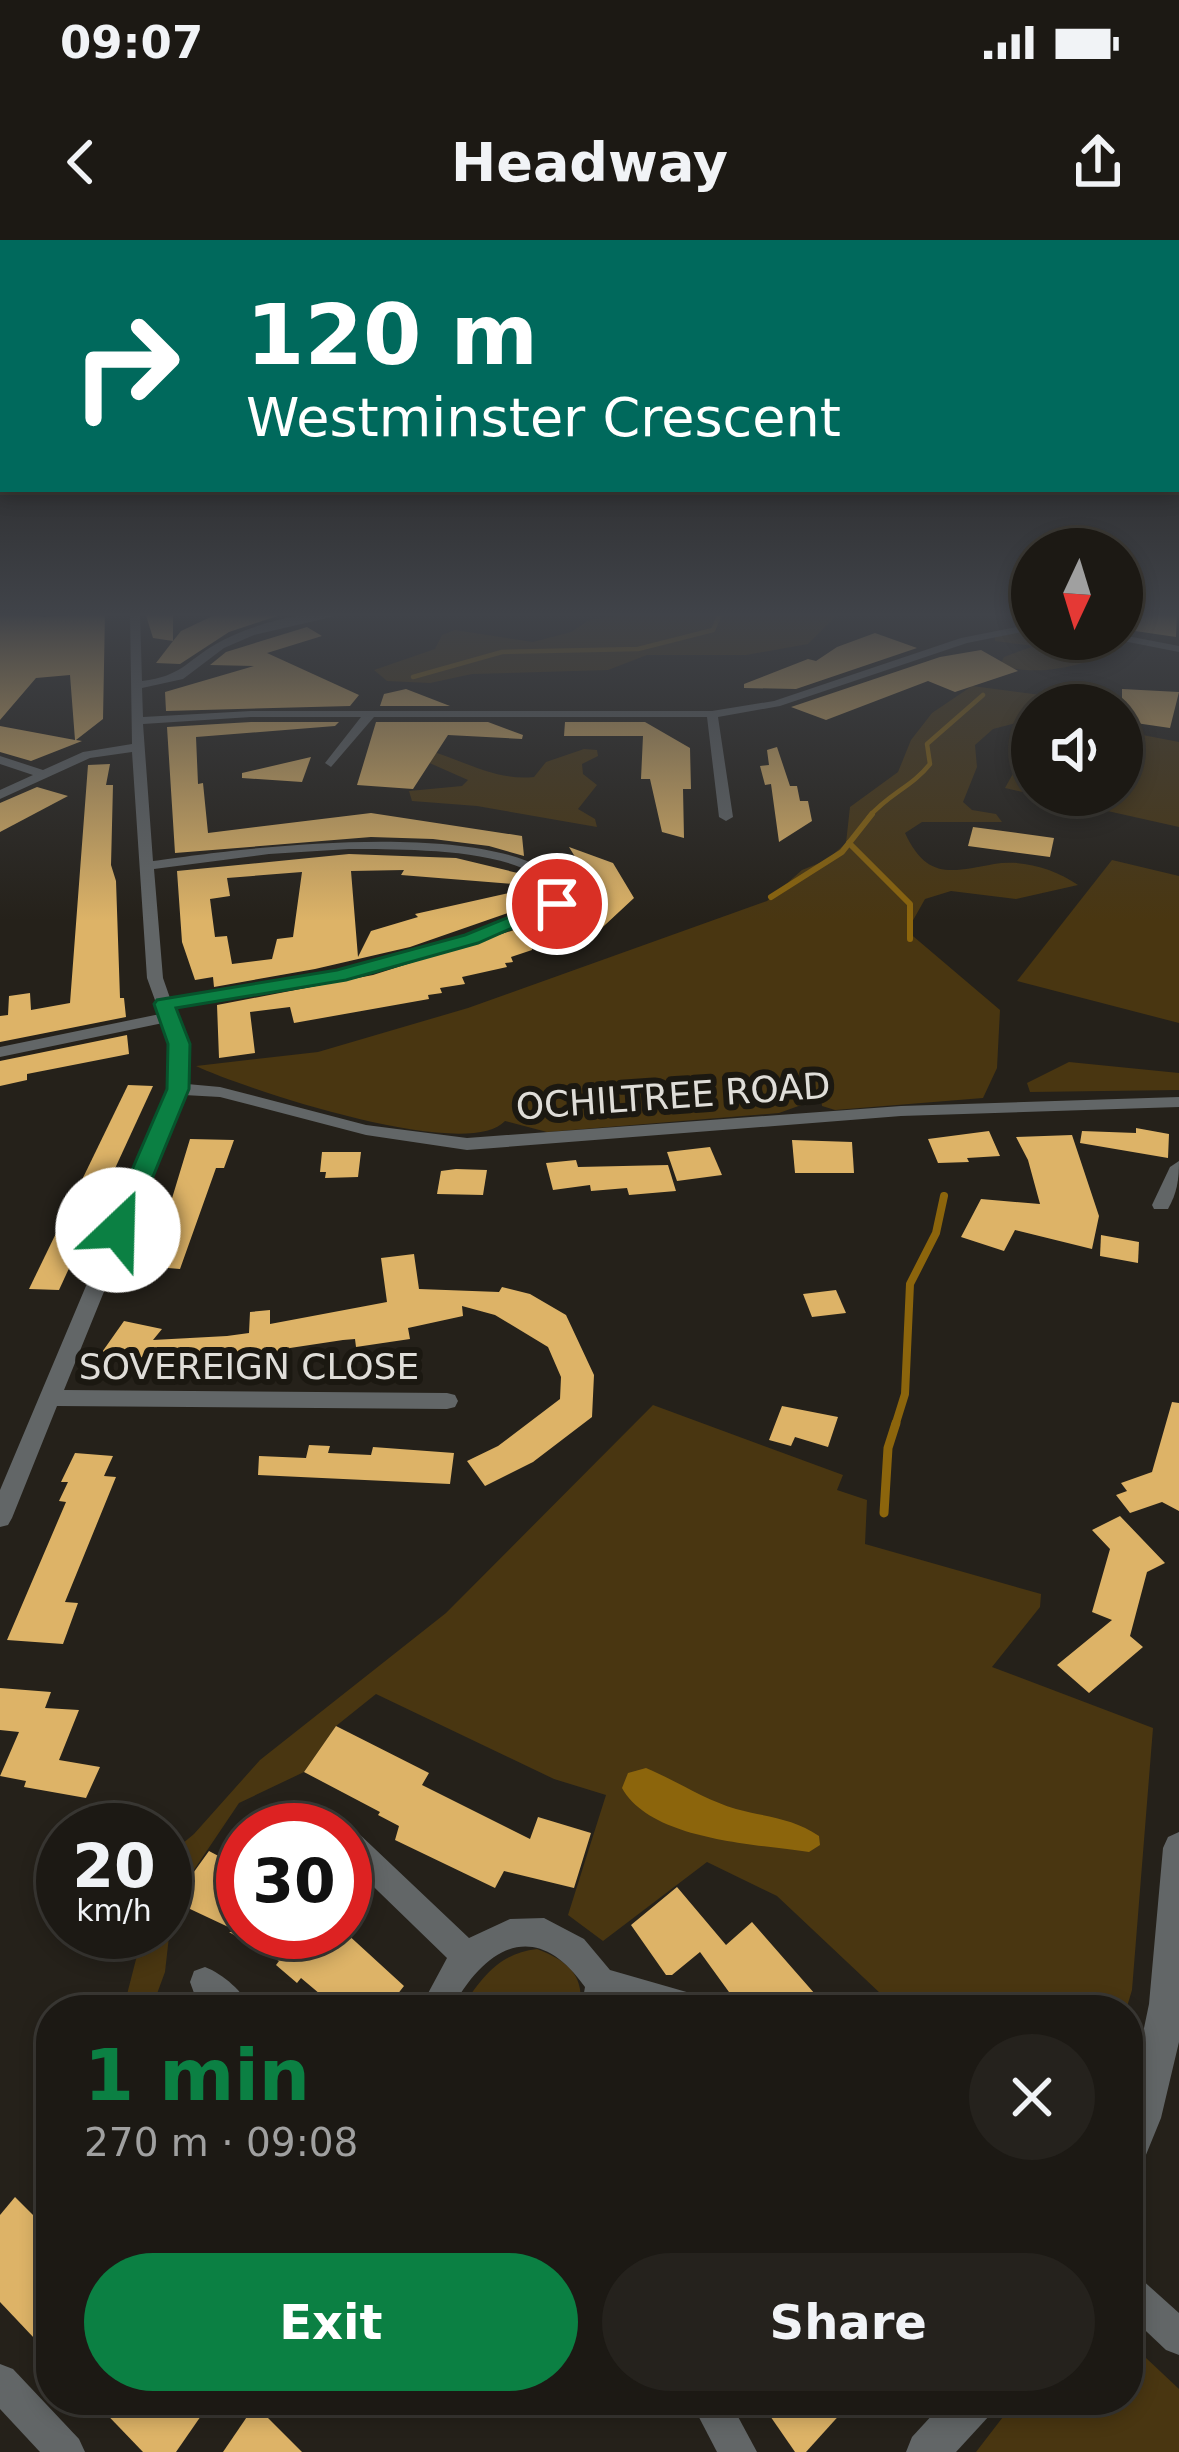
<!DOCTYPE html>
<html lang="en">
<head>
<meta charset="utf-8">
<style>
	:root { --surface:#1c1914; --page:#25221d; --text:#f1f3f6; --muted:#a0a0a0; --line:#3a3834; --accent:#0b8043 }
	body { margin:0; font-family:"DejaVu Sans",sans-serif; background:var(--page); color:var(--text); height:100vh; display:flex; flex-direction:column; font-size:45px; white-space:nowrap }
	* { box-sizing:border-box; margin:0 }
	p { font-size:39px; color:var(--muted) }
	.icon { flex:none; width:66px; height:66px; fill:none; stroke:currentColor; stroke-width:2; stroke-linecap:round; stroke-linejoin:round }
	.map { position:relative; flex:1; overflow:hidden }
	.sheet { position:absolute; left:36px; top:1755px; width:1107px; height:420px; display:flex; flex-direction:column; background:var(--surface); border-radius:48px; box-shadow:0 6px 18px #0003,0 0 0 3px var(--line) }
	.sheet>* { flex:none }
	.top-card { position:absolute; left:0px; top:0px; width:1179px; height:252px; box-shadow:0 6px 18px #0003,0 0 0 3px var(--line); background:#00695c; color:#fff; overflow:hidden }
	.needle { width:78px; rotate:184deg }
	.fabs { position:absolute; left:1011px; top:288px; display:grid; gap:24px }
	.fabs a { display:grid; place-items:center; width:132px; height:132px; border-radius:50%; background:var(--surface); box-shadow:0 6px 18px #0003,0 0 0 3px var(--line); font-size:60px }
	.speed { position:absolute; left:36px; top:1563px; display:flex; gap:24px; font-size:60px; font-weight:700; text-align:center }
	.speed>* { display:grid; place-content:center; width:156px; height:156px; border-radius:50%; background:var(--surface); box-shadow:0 6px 18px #0003,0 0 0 3px var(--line); line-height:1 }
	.speed small { font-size:30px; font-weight:400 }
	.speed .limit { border:18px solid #d22; background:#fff; color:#111 }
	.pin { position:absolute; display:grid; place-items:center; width:102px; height:102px; color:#fff; margin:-51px; border:6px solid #fff; border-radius:50%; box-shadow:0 3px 12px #0007 }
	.me { position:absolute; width:132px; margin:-66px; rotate:24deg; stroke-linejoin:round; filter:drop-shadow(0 0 9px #0008) }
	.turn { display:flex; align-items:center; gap:42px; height:252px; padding:0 48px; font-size:54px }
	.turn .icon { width:156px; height:156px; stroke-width:2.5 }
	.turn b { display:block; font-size:84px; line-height:102px }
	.round { display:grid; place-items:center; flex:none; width:126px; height:126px; border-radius:63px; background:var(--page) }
	.summary { display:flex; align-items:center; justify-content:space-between; height:204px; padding:0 48px }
	h1 { font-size:72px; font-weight:800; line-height:90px; color:var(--accent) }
	.primary-button { display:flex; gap:24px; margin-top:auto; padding:24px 48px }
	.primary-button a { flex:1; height:138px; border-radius:72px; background:var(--accent); color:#fff; font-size:48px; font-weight:800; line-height:138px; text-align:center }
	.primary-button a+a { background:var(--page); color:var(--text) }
	.status { display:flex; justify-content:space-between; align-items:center; height:84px; padding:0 60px; background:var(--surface); direction:ltr }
	.status svg { height:33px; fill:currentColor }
	header { display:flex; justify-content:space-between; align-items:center; height:156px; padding:0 48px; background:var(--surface); font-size:54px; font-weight:800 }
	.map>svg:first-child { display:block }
	.green { fill:#493611 }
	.water { fill:#8c650c }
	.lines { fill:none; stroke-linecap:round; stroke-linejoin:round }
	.stream-far3 { stroke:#8c650c; stroke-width:4.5 }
	.stream-far2 { stroke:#8c650c; stroke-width:6 }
	.stream-far1 { stroke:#8c650c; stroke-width:8 }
	.stream { stroke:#8c650c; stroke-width:9 }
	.building { fill:#ddb367; fill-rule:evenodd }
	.minor { fill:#626667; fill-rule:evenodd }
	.tertiary { fill:#626667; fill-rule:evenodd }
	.route { fill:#0b8043; stroke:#07532c; stroke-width:3 }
	.labels { text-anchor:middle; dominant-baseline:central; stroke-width:12; stroke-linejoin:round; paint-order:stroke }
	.street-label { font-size:36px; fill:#dfddd8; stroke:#1b1811 }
</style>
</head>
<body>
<div class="status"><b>09:07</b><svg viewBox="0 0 49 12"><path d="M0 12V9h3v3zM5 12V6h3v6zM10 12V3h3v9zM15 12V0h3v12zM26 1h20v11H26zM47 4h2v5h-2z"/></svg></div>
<header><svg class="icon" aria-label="back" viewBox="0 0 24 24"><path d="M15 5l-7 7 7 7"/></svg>Headway<svg class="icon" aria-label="share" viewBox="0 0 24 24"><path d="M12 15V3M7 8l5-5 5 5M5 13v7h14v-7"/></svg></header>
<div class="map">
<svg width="1179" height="2212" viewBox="0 0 1179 2212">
	<rect width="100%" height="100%" fill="#25211a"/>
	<g class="green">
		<polygon points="645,372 861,372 840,372 808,404 746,415 647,415 608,430 472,434 430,443 387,441 374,430 435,409 442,395 455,390 533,402 571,392 589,380"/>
		<path d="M1023,390L1032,391V399H1107L1116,405C1092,428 1031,437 1000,425L1004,417L1034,406L995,401V395Z"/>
		<path d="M972,446L1101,463L1032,465V479L993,489L975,505L977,527L963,562L972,570L996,574L1002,582H922L905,593C927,640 951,632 994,624C1022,619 1055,629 1078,645L1016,659L951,651L925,659L907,691L1000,770L997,828L983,858L835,870L822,866L821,858L779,873L547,892L505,881C467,923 245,849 196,826L318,812L468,768L767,661L802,630L827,620L846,603L850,567L898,532L911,500L932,473Z"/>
		<polygon points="1122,491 1179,502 1179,587 1005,548 1032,499 1032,555 1122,555"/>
		<path d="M584,509L597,510L598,516L582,524L583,534L597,545L578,569L595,579L597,587L477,566L412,561L409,551L462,546L468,540L425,521L427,510C463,520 495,541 534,537L546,522Z"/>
		<polygon points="1112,620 1179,636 1179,783 1017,741"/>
		<polygon points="1069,822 1179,833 1179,850 1030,852 1027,843"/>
		<polygon points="653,1165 843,1235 837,1250 867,1260 865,1304 1041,1354 1040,1367 992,1427 1153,1488 1132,1750 1126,1770 898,1770 777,1656 707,1622 603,1701 568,1675 606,1555 554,1539 376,1454 336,1486 304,1532 239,1563 173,1661 165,1732 151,1770 123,1770 143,1692 165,1692 165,1618 194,1594 260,1520 446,1373"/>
		<path d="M537,1709C568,1721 585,1735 580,1770H460C482,1738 497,1714 537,1709Z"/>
		<polygon points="1128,2101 1179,2149 1179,2212 976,2212 1016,2160 1128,2160"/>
	</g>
	<path class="water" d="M646,1528C675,1540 705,1560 736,1569C766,1577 793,1578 819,1596L820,1605L809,1612C754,1604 651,1600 622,1548L628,1533Z"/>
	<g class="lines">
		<g class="stream-far3">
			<polyline points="413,437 502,412 638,409 713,390 721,372"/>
			<path d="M869,577C888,554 912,547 930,524L927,504L983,455"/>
		</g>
		<g class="stream-far2">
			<polyline points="849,603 910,664 910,699"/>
			<polyline points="771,657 842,612 872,574"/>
		</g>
		<polyline class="stream-far1" points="895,1186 905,1154 910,1044 936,993 944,956"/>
		<polyline class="stream" points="884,1273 888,1208 896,1183"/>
	</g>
	<g class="building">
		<polygon points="14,372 44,377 105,372 103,479 76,500 82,501 31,521 0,512 0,486 75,500 70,435 36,438 0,480 0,375"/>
		<polygon points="145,372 173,372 173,401 181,391 221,372 283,374 229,392 180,424 156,423 173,401 153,398"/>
		<polygon points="1144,372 1177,372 1176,397 1135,391"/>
		<polygon points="307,387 322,396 267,413 359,455 350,466 166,471 165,452 254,426 210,425 226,412"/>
		<polygon points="875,393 917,408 796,449 744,448 744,444 808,419 816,421 837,407"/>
		<polygon points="981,410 1018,431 955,452 928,441 826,480 791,467 940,417"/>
		<polygon points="406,449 450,466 380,466 384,454"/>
		<polygon points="1122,449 1179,452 1170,488 1122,481"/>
		<polygon points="251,482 339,482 335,486 196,497 198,544 203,543 208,593 371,573 522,596 524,616 489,606 433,599 371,597 175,613 167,487"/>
		<polygon points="376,482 488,482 523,495 522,499 448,495 413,549 357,545"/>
		<polygon points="565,482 645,482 690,508 691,549 683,549 684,598 662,592 650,539 641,539 643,496 564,496"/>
		<polygon points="777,507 790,546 797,546 800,561 808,561 812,581 779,602 771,544 765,545 760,526 769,525 767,510"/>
		<polygon points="311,517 302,542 242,538 242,533"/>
		<polygon points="110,524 106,545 113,545 111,625 116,641 120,758 124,758 126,777 0,802 0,776 8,775 9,756 30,753 31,770 70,763 88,525"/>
		<polygon points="37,547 68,556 0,592 0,563"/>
		<polygon points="973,587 1054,598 1050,617 968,606"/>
		<polygon points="569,607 613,623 634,658 591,698 562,704 544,688 566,682 596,651"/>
		<path d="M349,614L456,618L526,635V645L401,635L404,630L351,631L358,717L371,691L418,677L415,674L527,649L528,666L410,707L315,729L214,747L213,737L195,740L182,702L177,631ZM302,632L293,697L277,699L272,719L232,724L227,696L215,697L210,659L230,656L227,638Z"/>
		<polygon points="530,685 532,710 511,717 513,722 505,723 507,727 462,737 465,744 440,748 442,753 428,755 429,759 294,783 290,767 250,772 255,813 219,818 217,765 373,735"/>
		<polygon points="127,795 129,814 27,834 27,840 0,846 0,821"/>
		<polygon points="128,845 153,846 59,1050 29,1049"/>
		<polygon points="1136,888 1169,894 1168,918 1080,903 1082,891 1136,893"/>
		<polygon points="989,891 1000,916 967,918 969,922 938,923 928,899"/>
		<polygon points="1072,895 1099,976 1092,1009 1015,990 1004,1011 961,997 981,959 1040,964 1028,920 1016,897"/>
		<polygon points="190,899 234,900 224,928 216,928 180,1029 144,1026 163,988"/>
		<polygon points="792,900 852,902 854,933 795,933"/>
		<polygon points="710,907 722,935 677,941 667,912"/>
		<polygon points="322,912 361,912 358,937 325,938 326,932 320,932"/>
		<polygon points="576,920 578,927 668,925 676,951 629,955 627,948 591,951 590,945 553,950 546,923"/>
		<polygon points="456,929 487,930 483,955 437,954 441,931"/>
		<polygon points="1101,995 1139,1002 1138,1023 1100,1016"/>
		<polygon points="414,1014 419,1049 499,1052 502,1047 530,1054 566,1075 594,1135 592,1177 533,1222 485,1246 467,1221 498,1206 560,1159 561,1137 548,1107 495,1075 462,1066 463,1076 408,1088 410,1099 356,1107 355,1099 343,1100 290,1108 290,1113 278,1114 278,1122 220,1130 183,1132 184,1124 168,1125 126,1113 122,1119 100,1115 124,1081 162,1089 153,1100 227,1096 249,1093 250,1072 270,1070 270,1084 387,1062 381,1018"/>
		<polygon points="836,1050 846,1073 812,1077 803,1054"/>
		<polygon points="1172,1162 1179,1163 1179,1271 1162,1262 1130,1273 1116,1255 1127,1251 1121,1243 1152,1232"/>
		<polygon points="782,1166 838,1177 828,1207 795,1197 791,1206 769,1200"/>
		<polygon points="309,1205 330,1206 328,1213 371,1215 373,1207 454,1213 450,1244 258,1235 259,1216 306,1218"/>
		<polygon points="75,1213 113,1216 104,1236 116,1237 65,1362 78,1363 63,1404 7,1400 66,1262 59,1261 68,1242 61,1242"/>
		<polygon points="1120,1276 1165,1323 1147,1332 1130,1396 1143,1407 1089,1453 1057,1425 1112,1380 1092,1372 1110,1309 1092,1290"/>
		<polygon points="0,1448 51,1452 45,1468 79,1470 59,1520 100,1527 86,1558 24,1547 26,1541 0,1536 19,1492 0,1490"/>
		<polygon points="336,1486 429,1533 422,1545 530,1599 538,1577 591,1593 574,1648 504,1631 495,1648 395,1600 399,1586 378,1575 380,1572 304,1532"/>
		<polygon points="209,1611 243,1629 243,1692 345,1692 404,1746 385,1770 339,1770 301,1738 297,1743 276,1725 279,1721 229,1692 239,1692 173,1661"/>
		<polygon points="677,1647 726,1705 752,1682 829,1770 742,1770 700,1712 672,1735 666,1735 631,1685"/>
		<polygon points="15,1957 51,1993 51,2116 0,2062 0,1975"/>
		<polygon points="93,2160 212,2160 176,2212 143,2212"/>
		<polygon points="759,2160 853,2160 806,2212 795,2212"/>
		<polygon points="255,2165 302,2212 223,2212"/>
	</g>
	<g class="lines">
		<g class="minor">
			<path d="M130,372H140L142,441C182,436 185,422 216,404C254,382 310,370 353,372L254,395L224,408L183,439L142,448L143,477L251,471H712L774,461L961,398L1032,384V390L967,403L780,466L718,477L733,577L726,581L719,577L707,477H374L331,527L325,523L361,477H251L143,484L153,621C243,608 505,574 567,647L562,667C438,722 308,749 174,767L187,804V844L220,847L366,885L467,898L901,866L1179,857V867L901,876L467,910L366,895L220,857L184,855L64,1150L447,1153L455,1155L458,1161L455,1167L447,1169L57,1166L12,1278L8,1285L0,1287V1250L169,849L171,804L163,783L0,817V807L160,774L147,738L132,512L90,518L0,559V550L33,535L0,524V516L43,530L83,512L132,504ZM349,609C403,610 514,606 553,648L550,662C428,715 302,740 170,758L163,738L154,629L269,614Z"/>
			<polygon points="1122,395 1179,406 1179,412 1118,400"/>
			<path d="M1179,921C1179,940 1177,953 1168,969H1154L1152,965L1170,927Z"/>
			<path d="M304,1563L338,1580L341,1588L355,1590L469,1698L510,1679L544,1678L584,1699L610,1730L697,1755L708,1759L712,1770H643L613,1762L611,1770H581L585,1747C536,1677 485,1706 451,1770H419L447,1718L345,1619V1590C325,1590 299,1597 290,1576L294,1567Z"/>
			<path d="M205,1727C223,1734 244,1752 251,1770H213L194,1753L190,1742L194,1731Z"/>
			<polygon points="1128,2033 1140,2038 1179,2073 1179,2115 1166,2110 1128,2074"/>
			<polygon points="0,2124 13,2129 79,2199 85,2212 40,2212 0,2169"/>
			<polygon points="690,2160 729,2160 757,2212 717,2212"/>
		</g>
		<g class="tertiary">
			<polygon points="1179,1592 1179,1802 1161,1878 1141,1927 1128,1933 1128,1865 1149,1764 1163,1608 1168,1597"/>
			<polygon points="946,2160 996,2160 990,2175 956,2212 906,2212 912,2197"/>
		</g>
	</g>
	<linearGradient id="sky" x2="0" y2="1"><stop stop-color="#14120e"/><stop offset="0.55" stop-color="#404349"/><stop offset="1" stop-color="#404349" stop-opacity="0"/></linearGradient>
	<rect width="1179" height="681" fill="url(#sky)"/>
	<polygon class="route" points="551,660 567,664 478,703 346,740 176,768 190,804 189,849 131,990 127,996 110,996 106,990 167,849 168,804 154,764 157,760 337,730 465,695"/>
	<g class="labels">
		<g class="street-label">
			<text transform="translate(673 856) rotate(-4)">OCHILTREE ROAD</text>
			<text x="249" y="1126">SOVEREIGN CLOSE</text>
		</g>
	</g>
</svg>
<div class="fabs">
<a><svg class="needle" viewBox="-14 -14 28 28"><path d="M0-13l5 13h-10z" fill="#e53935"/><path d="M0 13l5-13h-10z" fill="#a0a0a0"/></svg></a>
<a><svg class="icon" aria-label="sound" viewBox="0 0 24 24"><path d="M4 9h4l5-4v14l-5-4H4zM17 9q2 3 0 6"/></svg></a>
</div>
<div class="speed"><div>20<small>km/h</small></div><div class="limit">30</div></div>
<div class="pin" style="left:557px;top:664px;background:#d93025"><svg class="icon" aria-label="arrive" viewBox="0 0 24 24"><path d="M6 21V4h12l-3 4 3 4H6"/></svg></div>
<svg class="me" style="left:118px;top:990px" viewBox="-20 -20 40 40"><circle r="19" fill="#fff"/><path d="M0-13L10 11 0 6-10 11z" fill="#0b8043"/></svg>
<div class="top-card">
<div class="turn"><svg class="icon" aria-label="right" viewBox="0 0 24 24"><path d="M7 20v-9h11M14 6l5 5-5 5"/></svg><div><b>120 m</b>Westminster Crescent</div></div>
</div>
<section class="sheet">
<div class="summary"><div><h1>1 min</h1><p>270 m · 09:08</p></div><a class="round"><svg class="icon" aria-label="close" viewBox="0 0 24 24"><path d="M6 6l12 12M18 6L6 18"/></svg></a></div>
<div class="primary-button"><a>Exit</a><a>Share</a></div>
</section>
</div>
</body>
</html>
